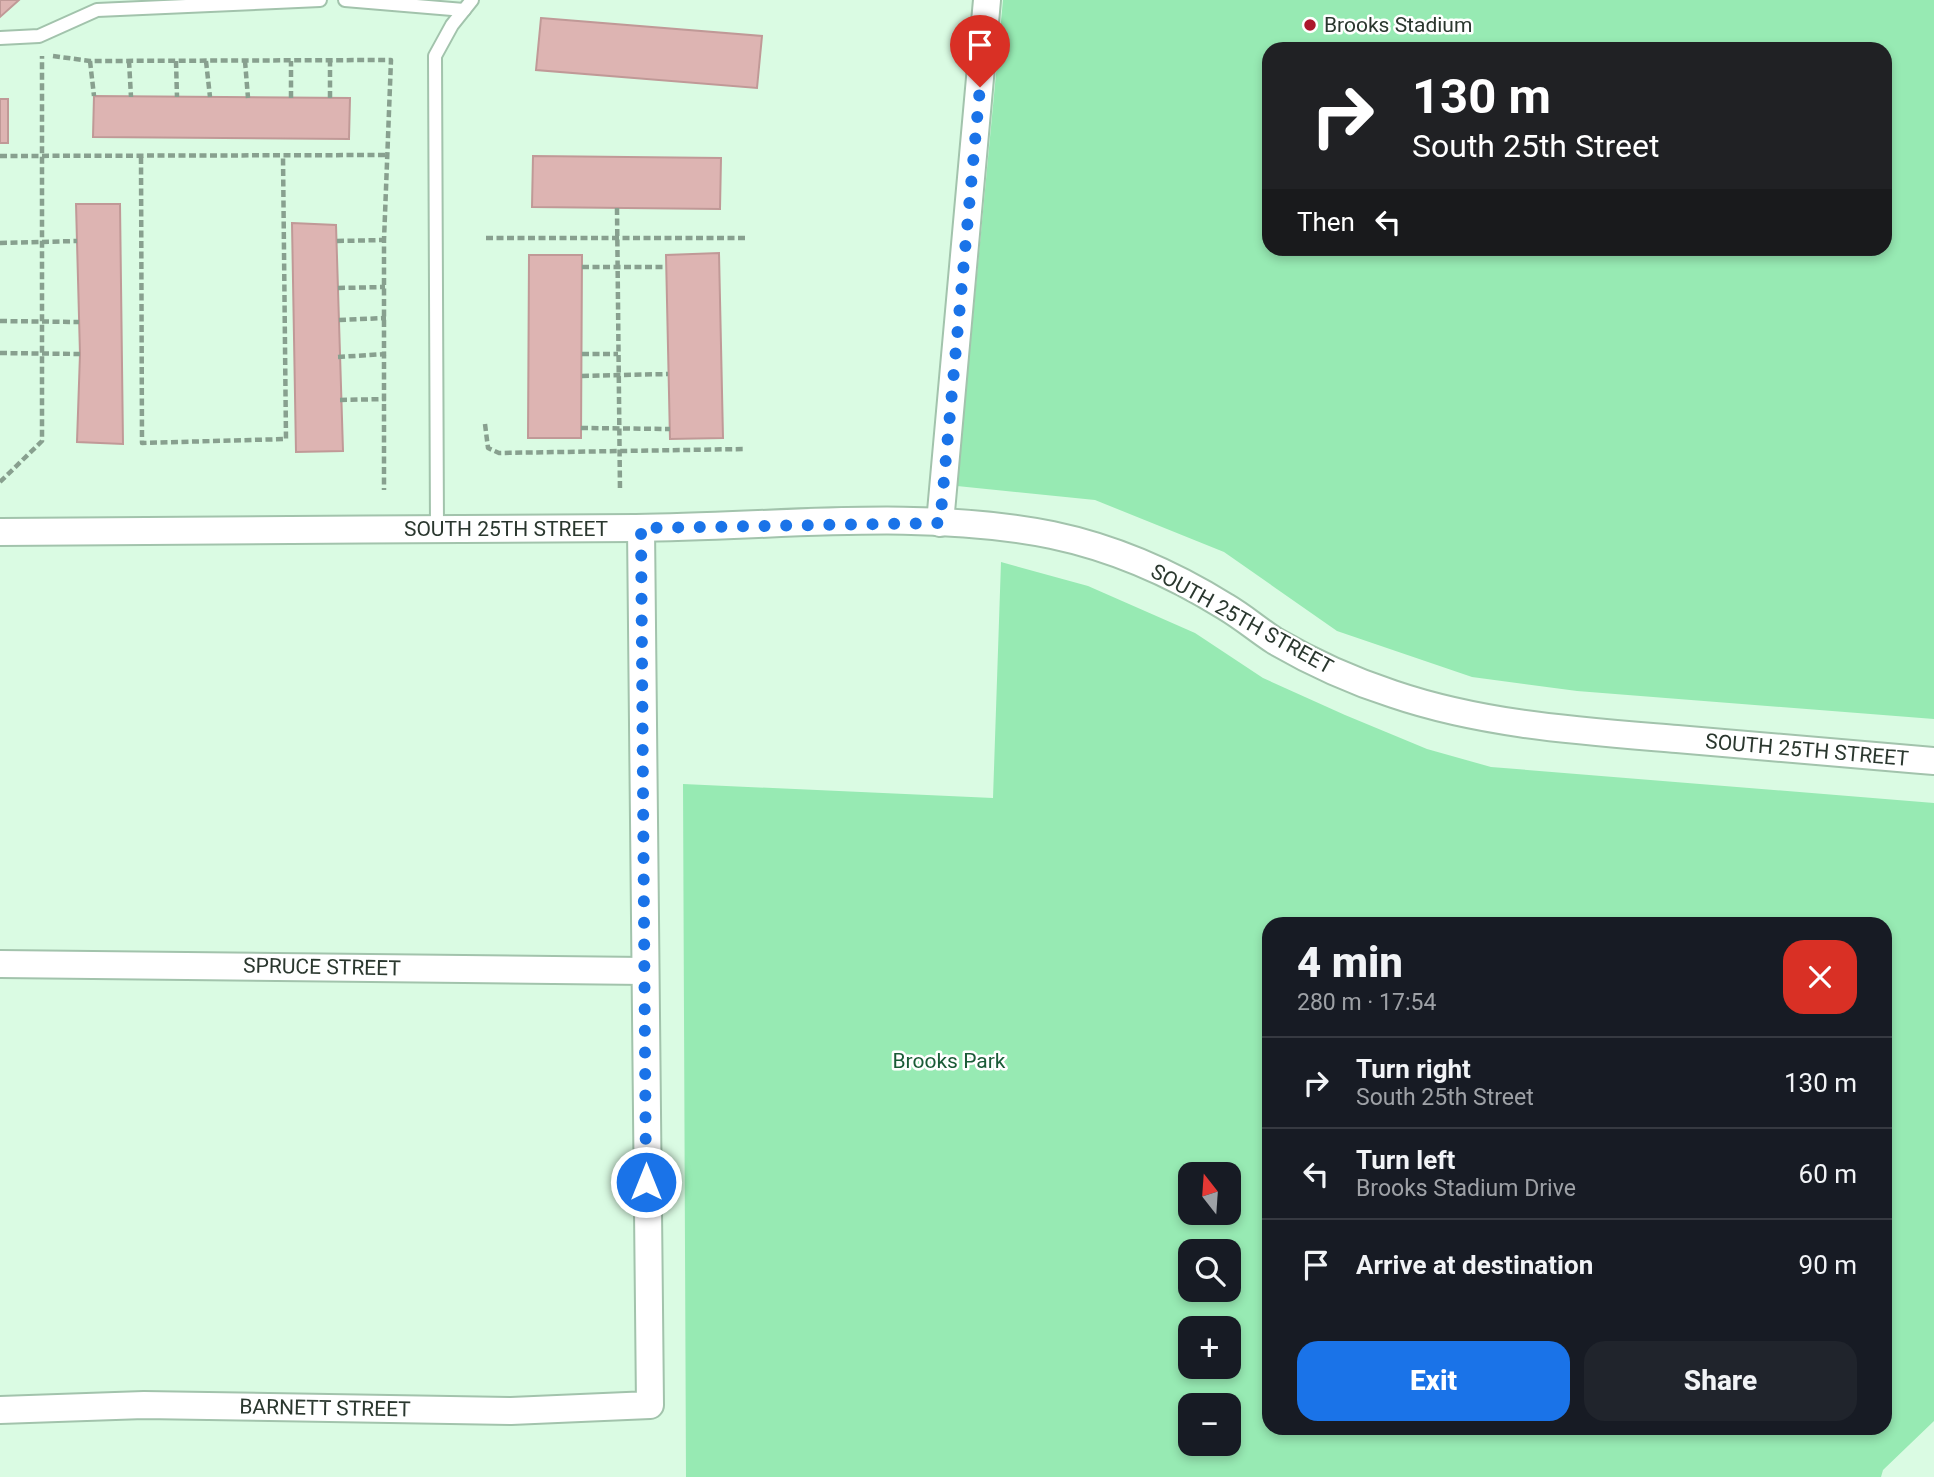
<!DOCTYPE html>
<html lang="en">
<head>
<meta charset="utf-8">
<style>
	:root { --surface:#171b24; --page:#20242c; --text:#f1f3f6; --muted:#9ea1a6; --line:#363941; --accent:#1a73e8 }
	body { margin:0; font-family:Roboto,sans-serif; background:var(--page); color:var(--text); height:100vh; display:flex; flex-direction:column; font-size:26px; white-space:nowrap }
	* { box-sizing:border-box; margin:0 }
	p { font-size:23px; color:var(--muted) }
	.icon { flex:none; width:38px; height:38px; fill:none; stroke:currentColor; stroke-width:2; stroke-linecap:round; stroke-linejoin:round }
	.map { position:relative; flex:1; overflow:hidden }
	.details { position:absolute; left:1262px; top:917px; width:630px; height:518px; display:flex; flex-direction:column; background:var(--surface); border-radius:21px; box-shadow:0 4px 10px #0003 }
	.details>* { flex:none }
	.guide { position:absolute; left:1262px; top:42px; width:630px; height:214px; border-radius:21px; box-shadow:0 4px 10px #0003; background:#202124; color:#fff; overflow:hidden }
	.needle { width:46px; rotate:343deg }
	.buttons { position:absolute; left:1178px; top:1162px; display:grid; gap:14px }
	.buttons a { display:grid; place-items:center; width:63px; height:63px; border-radius:14px; background:var(--surface); box-shadow:0 4px 10px #0003; font-size:35px }
	.pin { position:absolute; display:grid; place-items:center; width:60px; height:60px; color:#fff; margin:-72px -30px; border-radius:50% 50% 50% 0; rotate:-45deg; box-shadow:0 0 7px #0007 }
	.pin .icon { rotate:45deg }
	.me { position:absolute; width:77px; margin:-38px; rotate:0deg; stroke-linejoin:round; filter:drop-shadow(0 0 5px #0008) }
	.turn { display:flex; align-items:center; gap:24px; height:147px; padding:0 35px; font-size:32px }
	.turn .icon { width:91px; height:91px; stroke-width:2.5 }
	.turn b { display:block; font-size:49px; line-height:60px }
	.then { display:flex; align-items:center; height:66px; padding:0 35px; background:#0003; gap:14px; font-size:26px }
	.round { display:grid; place-items:center; flex:none; width:74px; height:74px; border-radius:21px; background:var(--page) }
	.summary { display:flex; align-items:center; justify-content:space-between; height:119px; padding:0 35px }
	h1 { font-size:42px; font-weight:800; line-height:52px }
	.action { display:flex; gap:14px; margin-top:auto; padding:14px 35px }
	.action a { flex:1; height:80px; border-radius:21px; background:var(--accent); color:#fff; font-size:28px; font-weight:800; line-height:80px; text-align:center }
	.action a+a { background:var(--page); color:var(--text) }
	ul { padding:0; list-style:none }
	li { display:flex; align-items:center; gap:21px; height:91px; padding:0 35px; border-top:2px solid var(--line) }
	li div { flex:1 }
	li b { display:block; font-size:26px }
	li em { font-style:normal }
	.map>svg:first-child { display:block }
	.green { fill:#97eab3; fill-rule:evenodd }
	.building { fill:#ddb4b2; stroke:#c09997; stroke-width:2 }
	.lines { fill:none; stroke-linecap:round; stroke-linejoin:round }
	.service-casing { stroke:#a2c3ac; stroke-width:16 }
	.minor-casing { stroke:#a2c3ac; stroke-width:30 }
	.path { stroke:#88a08f; stroke-width:4.5; stroke-dasharray:7 3.5; stroke-linecap:butt }
	.service { stroke:#fff; stroke-width:12 }
	.minor { stroke:#fff; stroke-width:26 }
	.route { stroke:#1a73e8; stroke-width:12; stroke-dasharray:0 21.6 }
	.poi-dot { fill:#ac182c; stroke:#fff; stroke-width:2.5 }
	.labels { text-anchor:middle; dominant-baseline:central; stroke-width:5; stroke-linejoin:round; paint-order:stroke }
	.poi-label { font-size:21px; fill:#2a372e; stroke:#fff; text-anchor:start }
	.street-label { font-size:21px; fill:#2a372e; stroke:#fff }
	.park-label { font-size:21px; fill:#1a5b37; stroke:#fff }
</style>
</head>
<body>
<div class="map">
<svg width="1934" height="1477" viewBox="0 0 1934 1477">
	<rect width="100%" height="100%" fill="#dafbe3"/>
	<g class="green">
		<path d="M1003,0H1934V719L1577,691L1472,677L1337,631L1224,552L1095,500L957,486ZM1269,49H1885V248H1269Z"/>
		<path d="M1001,562L1088,586L1195,633L1263,678L1345,715L1427,749L1491,767L1934,803V1421L1883,1470L1881,1477H686L683,784L993,798ZM1269,924H1885V1428H1269ZM1190,1174H1228V1213H1190ZM1190,1251H1228V1290H1190ZM1190,1328H1228V1367H1190ZM1190,1405H1228V1444H1190Z"/>
	</g>
	<g class="building">
		<polygon points="0,0 19,0 0,17"/>
		<polygon points="541,18 762,36 757,88 536,70"/>
		<polygon points="94,96 350,98 349,139 93,137"/>
		<rect x="0" y="99" width="8" height="44"/>
		<polygon points="533,156 721,158 720,209 532,207"/>
		<polygon points="76,204 120,204 123,444 77,442 80,354"/>
		<polygon points="292,223 336,225 343,451 296,452"/>
		<polygon points="719,253 723,438 670,439 666,255"/>
		<polygon points="529,255 582,255 581,438 528,438"/>
	</g>
	<g class="lines">
		<g class="service-casing">
			<g id="service">
				<polyline points="345,0 464,10"/>
				<polyline points="0,38 39,36 97,10 320,0"/>
				<polyline points="437,529 435,56 452,25 472,0"/>
			</g>
		</g>
		<g class="minor-casing">
			<g id="minor">
				<polyline points="940,523 987,0"/>
				<path d="M0,532C212,529 424,530 636,528C773,527 917,508 1052,535C1114,548 1173,574 1226,607C1243,617 1258,630 1275,641C1311,662 1353,681 1393,694C1484,725 1581,731 1677,739C1762,746 1848,754 1934,761"/>
				<polyline points="0,964 645,971"/>
				<polyline points="0,1410 144,1405 511,1411 650,1405 641,528"/>
			</g>
		</g>
		<g class="path">
			<polyline points="53,56 90,61 391,60 384,240 384,490"/>
			<polyline points="90,61 94,96"/>
			<polyline points="129,61 131,97"/>
			<polyline points="176,61 177,97"/>
			<polyline points="206,61 210,97"/>
			<polyline points="245,61 248,98"/>
			<polyline points="291,98 291,61"/>
			<polyline points="330,98 330,61"/>
			<polyline points="0,156 387,155"/>
			<polyline points="141,157 142,443 286,439 283,156"/>
			<polyline points="617,208 620,491"/>
			<polyline points="486,238 748,238"/>
			<polyline points="337,241 384,240"/>
			<polyline points="0,243 77,241"/>
			<polyline points="582,267 666,267"/>
			<polyline points="338,288 385,287"/>
			<polyline points="339,320 386,318"/>
			<polyline points="0,321 79,322"/>
			<polyline points="0,353 80,354"/>
			<polyline points="582,354 618,354"/>
			<polyline points="338,357 386,354"/>
			<polyline points="582,376 668,374"/>
			<polyline points="340,400 386,399"/>
			<polyline points="485,424 488,448 499,453 744,449"/>
			<polyline points="581,428 670,429"/>
			<polyline points="0,482 42,441 42,56"/>
		</g>
		<use href="#service" class="service"/>
		<use href="#minor" class="minor"/>
	</g>
	<g class="lines">
		<polyline class="route" points="646,1182 641,528 940,523 980,87"/>
	</g>
	<circle class="poi-dot" cx="1310" cy="25" r="7"/>
	<g class="labels">
		<g class="poi-label">
			<text x="1324" y="25">Brooks Stadium</text>
		</g>
		<g class="street-label">
			<text x="506" y="529">SOUTH 25TH STREET</text>
			<text transform="translate(1242 619) rotate(29)">SOUTH 25TH STREET</text>
			<text transform="translate(1807 750) rotate(5)">SOUTH 25TH STREET</text>
			<text transform="translate(322 967) rotate(1)">SPRUCE STREET</text>
			<text transform="translate(325 1408) rotate(1)">BARNETT STREET</text>
		</g>
		<g class="park-label">
			<text x="949" y="1061">Brooks Park</text>
		</g>
	</g>
</svg>
<div class="buttons">
<a><svg class="needle" viewBox="-14 -14 28 28"><path d="M0-13l5 13h-10z" fill="#e53935"/><path d="M0 13l5-13h-10z" fill="#9ea1a6"/></svg></a>
<a><svg class="icon" aria-label="search" viewBox="0 0 24 24"><circle cx="10" cy="10" r="6"/><path d="M15 15l6 6"/></svg></a>
<a>+</a>
<a>−</a>
</div>
<div class="pin" style="left:980px;top:87px;background:#d93025"><svg class="icon" aria-label="arrive" viewBox="0 0 24 24"><path d="M6 21V4h12l-3 4 3 4H6"/></svg></div>
<svg class="me" style="left:646px;top:1182px" viewBox="-20 -20 40 40"><circle r="17" fill="#1a73e8" stroke="#fff" stroke-width="3"/><path d="M0-11L8 9 0 5-8 9z" fill="#fff"/></svg>
<div class="guide">
<div class="turn"><svg class="icon" aria-label="right" viewBox="0 0 24 24"><path d="M7 20v-9h11M14 6l5 5-5 5"/></svg><div><b>130 m</b>South 25th Street</div></div>
<div class="then">Then<svg class="icon" aria-label="left" viewBox="0 0 24 24"><path d="M17 20v-9H6M10 6l-5 5 5 5"/></svg></div>
</div>
<section class="details">
<div class="summary"><div><h1>4 min</h1><p>280 m · 17:54</p></div><a class="round" style="background:#d93025;color:#fff"><svg class="icon" aria-label="close" viewBox="0 0 24 24"><path d="M6 6l12 12M18 6L6 18"/></svg></a></div>
<ul>
<li><svg class="icon" aria-label="right" viewBox="0 0 24 24"><path d="M7 20v-9h11M14 6l5 5-5 5"/></svg><div><b>Turn right</b><p>South 25th Street</p></div><em>130 m</em></li>
<li><svg class="icon" aria-label="left" viewBox="0 0 24 24"><path d="M17 20v-9H6M10 6l-5 5 5 5"/></svg><div><b>Turn left</b><p>Brooks Stadium Drive</p></div><em>60 m</em></li>
<li><svg class="icon" aria-label="arrive" viewBox="0 0 24 24"><path d="M6 21V4h12l-3 4 3 4H6"/></svg><div><b>Arrive at destination</b></div><em>90 m</em></li>
</ul>
<div class="action"><a>Exit</a><a>Share</a></div>
</section>
</div>
</body>
</html>
